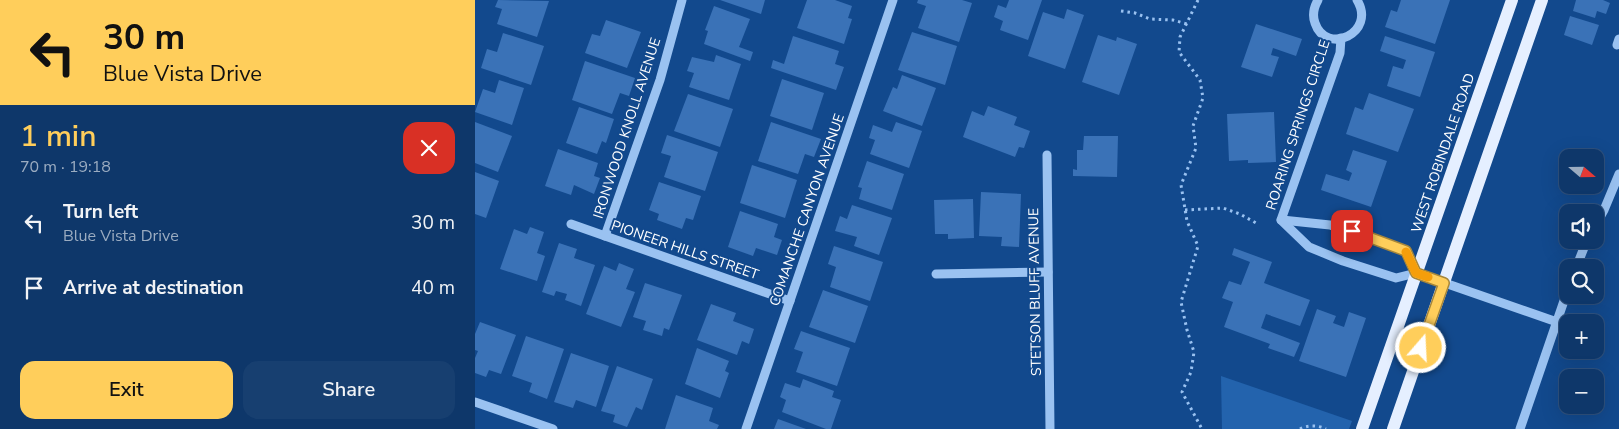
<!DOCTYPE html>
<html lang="en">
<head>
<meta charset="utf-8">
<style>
	:root { --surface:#0e376a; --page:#173f70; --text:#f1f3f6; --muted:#9bacc1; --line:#2e517e; --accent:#ffce5b }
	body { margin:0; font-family:"Nunito Sans",sans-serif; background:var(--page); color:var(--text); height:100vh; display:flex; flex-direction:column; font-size:19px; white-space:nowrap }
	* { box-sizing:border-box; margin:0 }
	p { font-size:16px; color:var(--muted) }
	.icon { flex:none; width:28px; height:28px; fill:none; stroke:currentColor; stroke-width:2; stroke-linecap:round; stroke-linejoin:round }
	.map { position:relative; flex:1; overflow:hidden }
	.drawer { display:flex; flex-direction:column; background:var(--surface); width:475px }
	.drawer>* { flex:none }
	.hud { background:#ffce5b; color:#111; overflow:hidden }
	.needle { width:32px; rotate:110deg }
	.controls { position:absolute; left:1084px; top:149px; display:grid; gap:10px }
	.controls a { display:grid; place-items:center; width:45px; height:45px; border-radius:10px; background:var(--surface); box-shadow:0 5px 20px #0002,0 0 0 1px var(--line); font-size:25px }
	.pin { position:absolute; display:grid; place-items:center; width:42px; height:42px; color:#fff; margin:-21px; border-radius:10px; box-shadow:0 2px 8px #0006 }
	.me { position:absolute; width:55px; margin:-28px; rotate:19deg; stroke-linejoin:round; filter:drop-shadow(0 0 4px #0008) }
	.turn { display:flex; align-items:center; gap:18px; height:105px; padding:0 20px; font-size:22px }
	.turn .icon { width:65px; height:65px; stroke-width:2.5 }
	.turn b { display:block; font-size:35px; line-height:42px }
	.round { display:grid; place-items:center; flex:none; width:52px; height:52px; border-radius:15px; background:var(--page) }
	.overview { display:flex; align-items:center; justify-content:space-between; height:85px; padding:0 20px }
	h1 { font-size:30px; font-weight:600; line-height:38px; color:var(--accent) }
	.button { display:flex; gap:10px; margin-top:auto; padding:10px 20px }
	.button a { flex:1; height:58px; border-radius:15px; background:var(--accent); color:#111; font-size:20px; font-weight:600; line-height:58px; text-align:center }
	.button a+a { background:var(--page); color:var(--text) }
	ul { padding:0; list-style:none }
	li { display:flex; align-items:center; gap:15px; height:65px; padding:0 20px }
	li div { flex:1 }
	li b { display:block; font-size:19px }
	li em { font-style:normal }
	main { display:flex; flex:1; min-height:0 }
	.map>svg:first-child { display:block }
	.green { fill:#2363ad }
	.building { fill:#3a72b7 }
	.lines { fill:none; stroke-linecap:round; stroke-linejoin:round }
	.path { stroke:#9ac2f1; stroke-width:3; stroke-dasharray:2.5 4; stroke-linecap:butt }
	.minor { stroke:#9ac2f1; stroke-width:9 }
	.major { stroke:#e5efff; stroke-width:12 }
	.route-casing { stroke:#a6863b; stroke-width:12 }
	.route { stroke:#ffce5b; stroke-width:9 }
	.slow { stroke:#f59e0b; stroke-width:9 }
	.labels { text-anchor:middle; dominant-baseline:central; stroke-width:4; stroke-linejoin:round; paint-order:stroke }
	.street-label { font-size:14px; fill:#fff; stroke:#12498d }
</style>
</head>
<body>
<main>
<section class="drawer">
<div class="hud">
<div class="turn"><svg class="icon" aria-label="left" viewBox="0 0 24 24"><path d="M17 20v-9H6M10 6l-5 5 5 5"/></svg><div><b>30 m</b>Blue Vista Drive</div></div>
</div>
<div class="overview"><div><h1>1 min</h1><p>70 m · 19:18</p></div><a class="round" style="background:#d93025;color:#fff"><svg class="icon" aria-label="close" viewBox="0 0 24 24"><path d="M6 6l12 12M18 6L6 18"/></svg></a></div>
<ul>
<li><svg class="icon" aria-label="left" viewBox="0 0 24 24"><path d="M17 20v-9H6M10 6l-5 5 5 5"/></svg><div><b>Turn left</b><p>Blue Vista Drive</p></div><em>30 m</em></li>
<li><svg class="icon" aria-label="arrive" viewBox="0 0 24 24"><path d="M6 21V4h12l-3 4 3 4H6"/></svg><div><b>Arrive at destination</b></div><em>40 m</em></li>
</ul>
<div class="button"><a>Exit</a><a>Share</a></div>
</section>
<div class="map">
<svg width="1144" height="429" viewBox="0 0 1144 429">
	<rect width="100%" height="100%" fill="#12498d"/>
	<polygon class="green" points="746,376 877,421 874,429 747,429"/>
	<g class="building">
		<polygon points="23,0 74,1 62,37 22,24 27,9 20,7"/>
		<polygon points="245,0 290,0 286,14"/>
		<polygon points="332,0 360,0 377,6 373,18 377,19 369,44 322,28"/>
		<polygon points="443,0 487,0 497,3 484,42 443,28 451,6 442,3"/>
		<polygon points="534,0 567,0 553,40 525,30 528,21 519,17 523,5 531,8"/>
		<polygon points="926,0 975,0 960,44 910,27 916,10 922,12"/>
		<polygon points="1101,0 1128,0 1135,3 1131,14 1122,11 1120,18 1098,11"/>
		<polygon points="239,6 275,19 264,47 278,52 275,61 229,44 233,31 230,30"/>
		<polygon points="592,9 609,15 590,69 553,56 568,12 589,19"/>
		<polygon points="1095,16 1124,25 1117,45 1089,35"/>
		<polygon points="131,20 166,32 152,68 110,53 117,34 125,36"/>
		<polygon points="781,24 827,39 821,56 798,48 796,55 804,57 797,77 766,67"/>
		<polygon points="437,32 482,46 470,85 423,70"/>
		<polygon points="28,33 69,46 56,85 6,68 12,49 22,52"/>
		<polygon points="623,35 641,41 642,37 662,44 644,95 607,82"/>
		<polygon points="318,36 364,51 360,64 369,67 361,90 296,68 298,60 309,64"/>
		<polygon points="910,36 960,52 945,97 912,86 918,66 928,69 931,60 905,51"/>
		<polygon points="241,55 266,64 254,100 214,87 219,73 212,71 217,57 239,62"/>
		<polygon points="110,61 160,78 154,96 145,93 137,114 97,100"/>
		<polygon points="427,75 461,88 447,126 408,111 418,87 422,89"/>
		<polygon points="307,79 349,93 337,130 295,116"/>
		<polygon points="24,80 49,88 37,125 0,112 8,89 20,93"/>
		<polygon points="894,93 939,109 923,152 871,134 880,107 888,110"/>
		<polygon points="213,94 258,109 245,147 199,131"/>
		<polygon points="513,106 542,117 539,125 555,131 549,148 544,147 540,157 488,137 497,111 509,116"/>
		<polygon points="104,107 139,119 131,143 127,141 122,154 91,143"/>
		<polygon points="799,112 801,162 773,163 773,160 754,161 752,114"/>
		<polygon points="0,122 37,136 23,172 0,163"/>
		<polygon points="296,122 346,139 339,157 330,154 323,174 283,161"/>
		<polygon points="421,122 447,131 434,168 395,154 400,140 394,138 398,125 417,132"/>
		<polygon points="192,135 243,152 230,191 189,177 196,156 186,153"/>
		<polygon points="609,136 643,136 642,177 598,176 598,169 602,170 602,150 608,150"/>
		<polygon points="83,149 123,163 119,176 125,178 119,194 99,185 96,195 70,186"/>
		<polygon points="878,150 912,161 896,207 846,190 851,174 874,181 877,173 871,170"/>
		<polygon points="392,161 429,174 417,210 384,199 387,188 383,187"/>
		<polygon points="277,165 322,180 310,218 265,203"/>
		<polygon points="0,172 24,181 11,218 0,214"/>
		<polygon points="184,182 226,196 218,220 211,218 207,229 182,220 184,214 174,210"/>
		<polygon points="506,192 546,194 544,247 526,246 527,237 504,236"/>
		<polygon points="498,199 499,238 473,239 473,234 460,234 459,200"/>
		<polygon points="377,205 417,218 404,255 379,246 382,237 360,231 365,216 372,219"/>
		<polygon points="265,211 303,224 299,237 307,240 302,255 281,248 278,256 253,247"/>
		<polygon points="55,227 69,232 62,253 70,256 62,281 25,269 39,229 52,234"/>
		<polygon points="84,243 102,249 99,258 120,265 106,306 90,300 92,294 81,291 79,296 67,292"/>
		<polygon points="359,246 408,262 395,301 355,287 361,267 353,264"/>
		<polygon points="759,248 797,262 789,283 835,300 825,326 791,314 786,328 825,343 819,357 793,348 795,344 749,327 758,302 747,298 754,281 766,285 775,262 757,255"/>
		<polygon points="144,263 159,269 151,289 160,292 146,327 111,314 129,266 141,271"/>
		<polygon points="170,283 207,295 194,330 189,328 187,336 168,330 171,321 158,317"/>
		<polygon points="348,290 393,306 380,343 334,327"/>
		<polygon points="236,304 261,313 258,321 279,329 274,344 267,341 262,355 222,340"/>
		<polygon points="842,309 861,316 858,323 869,327 874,312 891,318 871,377 824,361"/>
		<polygon points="5,322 41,335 26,374 14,370 11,377 0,373 0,358 3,351 0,350 0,334"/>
		<polygon points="326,331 375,348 362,386 321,372 328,352 319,349"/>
		<polygon points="51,336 89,349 72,399 54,392 57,383 37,376"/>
		<polygon points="222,348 254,361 250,371 254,373 245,398 210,384"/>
		<polygon points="96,353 134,366 121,407 101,400 98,408 79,402"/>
		<polygon points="142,366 178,379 167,410 161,407 152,427 138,422 140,415 126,411"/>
		<polygon points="328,379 359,391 357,397 366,400 356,429 351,429 307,412 311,400 305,397 310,383 325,388"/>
		<polygon points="201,395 238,408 234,421 244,425 242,429 190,429"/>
		<polygon points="303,419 331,429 299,429"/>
	</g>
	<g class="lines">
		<g class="path">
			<polyline points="723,0 705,37 704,52 725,80 728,98 718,126 721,148 706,185 712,221 723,246 706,302 712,330 719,352 716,372 707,392 727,429"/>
			<polyline points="646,11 660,13 675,19 698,20 712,24"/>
			<polyline points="710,210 748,208 765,214 781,223"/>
			<path d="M825,429C832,425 843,425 851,429"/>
		</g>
		<g class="minor">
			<path d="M843,0C839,7 837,15 840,23C851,56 902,33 882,0"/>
			<polyline points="1142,45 1144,39"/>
			<polyline points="572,155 575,429"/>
			<polyline points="806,220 834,247 868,261 921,278 941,273 1082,322"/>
			<polyline points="806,220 865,53 866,38"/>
			<polyline points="807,220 855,225 931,251 941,273"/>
			<polyline points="96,224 315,301"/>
			<polyline points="1120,226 1129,210 1144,174"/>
			<polyline points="130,236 185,80 207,0"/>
			<polyline points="1101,268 1112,240"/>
			<polyline points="461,274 573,272"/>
			<polyline points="0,402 78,429"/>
			<polyline points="271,429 418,0"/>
			<polyline points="1045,429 1092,292"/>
		</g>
		<g class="major">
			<polyline points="887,429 1037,0"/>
			<polyline points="918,429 1067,0"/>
		</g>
	</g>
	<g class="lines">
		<g class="route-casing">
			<polyline id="route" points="877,231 931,251 941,273 969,283 946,348"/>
		</g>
		<use href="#route" class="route"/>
		<polyline class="slow" points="931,252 941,273 953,277"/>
	</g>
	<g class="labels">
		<g class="street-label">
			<text transform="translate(823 125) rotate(-72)">ROARING SPRINGS CIRCLE</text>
			<text transform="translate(152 128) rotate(-72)">IRONWOOD KNOLL AVENUE</text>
			<text transform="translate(968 153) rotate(-71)">WEST ROBINDALE ROAD</text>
			<text transform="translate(332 210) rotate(-71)">COMANCHE CANYON AVENUE</text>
			<text transform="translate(210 250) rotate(19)">PIONEER HILLS STREET</text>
			<text transform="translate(560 292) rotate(-91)">STETSON BLUFF AVENUE</text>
		</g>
	</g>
</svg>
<div class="controls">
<a><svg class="needle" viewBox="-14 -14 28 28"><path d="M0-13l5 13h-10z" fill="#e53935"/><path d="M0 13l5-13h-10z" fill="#9bacc1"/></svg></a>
<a><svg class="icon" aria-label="sound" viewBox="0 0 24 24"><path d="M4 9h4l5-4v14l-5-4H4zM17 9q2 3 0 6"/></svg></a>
<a><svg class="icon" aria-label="search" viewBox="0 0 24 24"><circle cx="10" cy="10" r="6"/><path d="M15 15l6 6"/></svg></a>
<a>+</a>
<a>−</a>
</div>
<div class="pin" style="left:877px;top:231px;background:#d93025"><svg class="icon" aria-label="arrive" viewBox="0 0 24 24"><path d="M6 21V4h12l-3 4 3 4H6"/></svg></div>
<svg class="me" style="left:946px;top:348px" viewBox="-20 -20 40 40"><circle r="17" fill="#ffce5b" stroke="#fff" stroke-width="3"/><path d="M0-11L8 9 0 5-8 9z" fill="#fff"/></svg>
</div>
</main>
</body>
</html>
